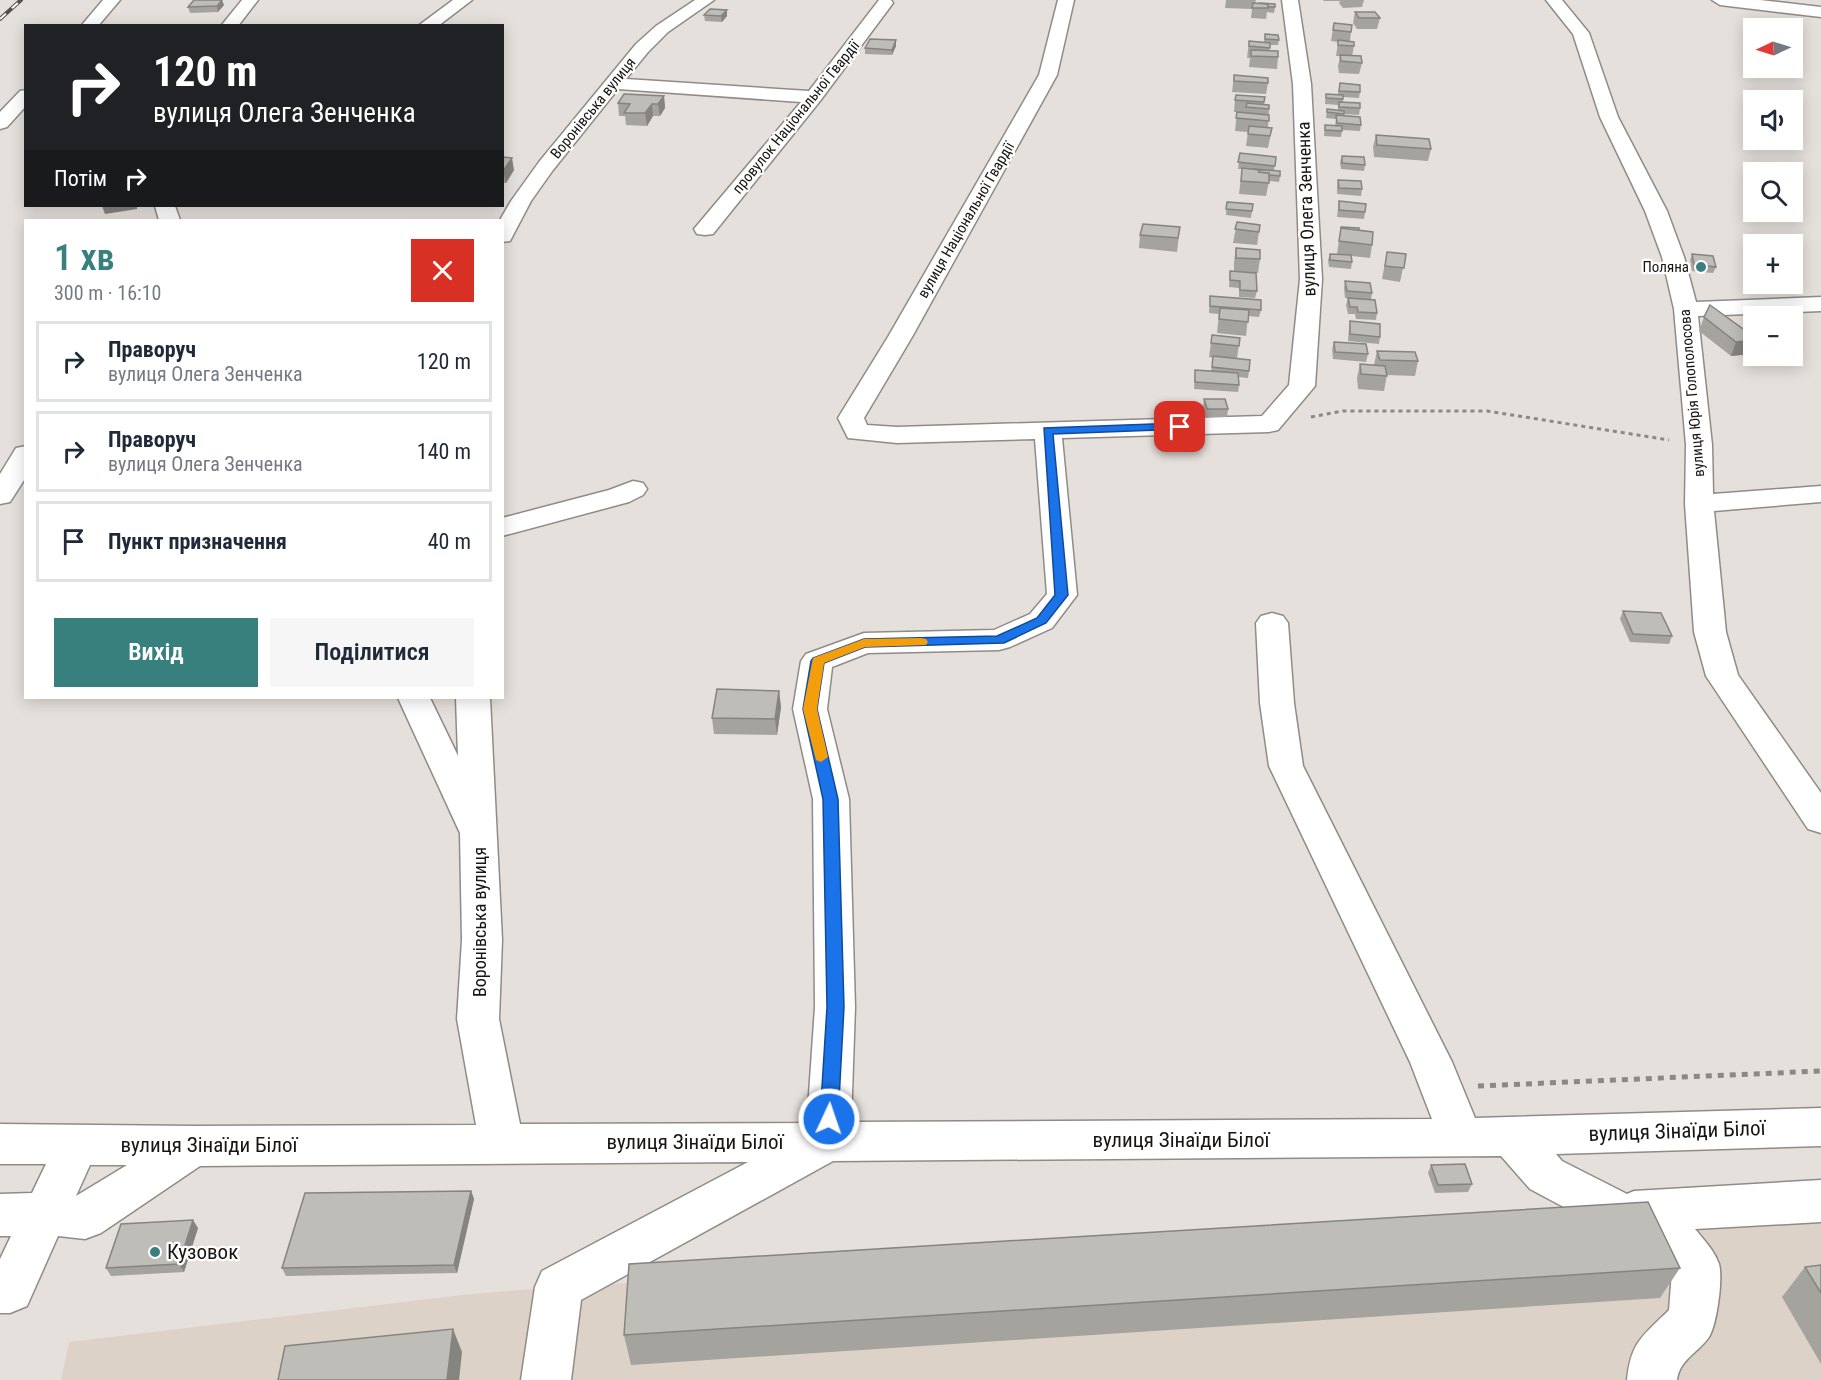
<!DOCTYPE html>
<html lang="uk">
<head>
<meta charset="utf-8">
<style>
	:root { --surface:#fff; --page:#f6f6f7; --text:#1f2937; --muted:#747a83; --line:#e0e1e3; --accent:#38807d }
	body { margin:0; font-family:"Roboto Condensed",sans-serif; background:var(--page); color:var(--text); height:100vh; display:flex; flex-direction:column; font-size:22px; white-space:nowrap }
	* { box-sizing:border-box; margin:0 }
	p { font-size:20px; color:var(--muted) }
	.icon { flex:none; width:33px; height:33px; fill:none; stroke:currentColor; stroke-width:2; stroke-linecap:round; stroke-linejoin:round }
	.map { position:relative; flex:1; overflow:hidden }
	.panel { position:absolute; left:24px; top:219px; width:480px; height:480px; display:flex; flex-direction:column; background:var(--surface); border-radius:0px; box-shadow:0 3px 15px #0003 }
	.panel>* { flex:none }
	.hud { position:absolute; left:24px; top:24px; width:480px; height:183px; border-radius:0px; box-shadow:0 3px 15px #0003; background:#202124; color:#fff; overflow:hidden }
	.needle { width:39px; rotate:266deg }
	.tools { position:absolute; left:1743px; top:18px; display:grid; gap:12px }
	.tools a { display:grid; place-items:center; width:60px; height:60px; border-radius:0px; background:var(--surface); box-shadow:0 3px 15px #0003; font-size:30px }
	.pin { position:absolute; display:grid; place-items:center; width:51px; height:51px; color:#fff; margin:-26px; border-radius:12px; box-shadow:0 3px 9px #0006 }
	.me { position:absolute; width:66px; margin:-33px; rotate:3deg; stroke-linejoin:round; filter:drop-shadow(0 0 4px #0008) }
	.turn { display:flex; align-items:center; gap:21px; height:126px; padding:0 30px; font-size:27px }
	.turn .icon { width:78px; height:78px; stroke-width:2.5 }
	.turn b { display:block; font-size:42px; line-height:51px }
	.then { display:flex; align-items:center; height:57px; padding:0 30px; background:#0003; gap:12px; font-size:22px }
	.round { display:grid; place-items:center; flex:none; width:63px; height:63px; border-radius:0px; background:var(--page) }
	.summary { display:flex; align-items:center; justify-content:space-between; height:102px; padding:0 30px }
	h1 { font-size:36px; font-weight:600; line-height:45px; color:var(--accent) }
	.button { display:flex; gap:12px; margin-top:auto; padding:12px 30px }
	.button a { flex:1; height:69px; border-radius:0px; background:var(--accent); color:#fff; font-size:24px; font-weight:600; line-height:69px; text-align:center }
	.button a+a { background:var(--page); color:var(--text) }
	ul { padding:0; list-style:none }
	li { display:flex; align-items:center; gap:18px; height:81px; margin:0 12px 9px; padding:0 18px; border:3px solid var(--line); border-radius:0px }
	li div { flex:1 }
	li b { display:block; font-size:22px }
	li em { font-style:normal }
	.map>svg:first-child { display:block }
	.built { fill:#ddd2c8 }
	.lines { fill:none; stroke-linecap:round; stroke-linejoin:round }
	.minor-casing { stroke:#908b86; stroke-width:3 }
	.path-far1 { stroke:#8c8884; stroke-width:3; stroke-dasharray:4 4; stroke-linecap:butt }
	.path { stroke:#8c8884; stroke-width:5; stroke-dasharray:6 6; stroke-linecap:butt }
	.minor { fill:#fff; fill-rule:evenodd }
	.rail-casing { stroke:#54514e; stroke-width:4 }
	.rail { stroke:#fff; stroke-width:2; stroke-dasharray:8; stroke-linecap:butt }
	.wall { fill:#a4a39d }
	.shaded-wall { fill:#868480 }
	.building { fill:#bfbdb7; stroke:#868480; stroke-width:1.5 }
	.route { fill:#1a73e8; stroke:#114b97; stroke-width:1.5 }
	.slow { fill:#f59e0b }
	.poi-dot { fill:#38807d; stroke:#fff; stroke-width:2 }
	.labels { text-anchor:middle; dominant-baseline:central; stroke-width:4.5; stroke-linejoin:round; paint-order:stroke }
	.far-street-label { font-size:15px; fill:#171513; stroke:#fff }
	.far-poi-label { font-size:15px; fill:#171513; stroke:#fff; text-anchor:end }
	.street-label { font-size:18px; fill:#171513; stroke:#fff }
	.near-street-label { font-size:21px; fill:#171513; stroke:#fff }
	.near-poi-label { font-size:21px; fill:#171513; stroke:#fff; text-anchor:start }
</style>
</head>
<body>
<div class="map">
<svg width="1821" height="1380" viewBox="0 0 1821 1380">
	<rect width="100%" height="100%" fill="#e5e0db"/>
	<polygon class="built" points="1821,1221 1821,1380 61,1380 69,1342 471,1294 559,1287 1661,1223"/>
	<g class="lines">
		<g class="minor-casing">
			<g id="minor">
				<polygon points="103,0 120,0 98,26 81,26"/>
				<polygon points="242,0 258,0 238,26 221,26"/>
				<polygon points="453,0 472,0 438,26 418,26"/>
				<polygon points="695,0 714,0 668,32 648,52 626,79 809,91 879,0 891,0 893,3 820,101 713,234 705,235 697,234 694,229 801,102 618,89 553,170 531,201 510,241 502,242 502,220 500,220 511,201 539,162 636,44 656,26"/>
				<path d="M1058,0H1074L1057,75L912,337L864,418L867,425L897,427L1262,416L1289,385L1300,279L1293,84L1282,0H1298L1311,84L1322,279L1315,386L1278,430L1269,432L1062,438L1077,595L1052,628L1010,647L999,650L868,653L832,667L827,709L849,799L855,1007L851,1122L1432,1119L1410,1062L1269,766L1260,703L1256,623L1261,616L1272,613L1283,616L1288,623L1294,703L1303,766L1452,1062L1475,1118L1821,1108V1146L1556,1154L1562,1161L1627,1194L1634,1191L1821,1180V1222L1695,1229C1704,1240 1714,1250 1719,1264C1723,1278 1717,1324 1709,1337C1699,1352 1679,1360 1677,1380H1627C1631,1341 1643,1336 1669,1310L1672,1272L1647,1241L1603,1228L1530,1189L1501,1156L833,1161L581,1300L571,1380H521L535,1287L542,1271L748,1162L200,1166L101,1233L85,1239L58,1236L27,1306L10,1313H0V1259L11,1236H0V1194L32,1193L46,1164H0V1124L193,1126L476,1125L457,1019L462,940L460,833L398,698H430L458,756L456,698H490L502,940L499,1019L520,1124L807,1123L815,1007L813,799L793,709L801,661L806,654L864,633L994,630L1030,614L1047,594L1035,439L897,443L848,438L838,418L888,337L1039,75ZM90,1165H127L76,1196Z"/>
				<polygon points="1546,0 1562,0 1589,33 1618,117 1667,211 1684,257 1696,302 1821,297 1821,311 1698,316 1712,445 1713,494 1821,486 1821,502 1714,511 1726,632 1738,675 1821,793 1821,833 1808,829 1706,676 1694,632 1685,504 1686,445 1674,309 1662,257 1645,211 1600,117 1573,34"/>
				<polygon points="1712,0 1760,0 1821,7 1821,17 1720,5"/>
				<polygon points="26,90 26,106 7,127 0,129 0,112 20,91"/>
				<polygon points="155,206 175,206 180,220 159,220"/>
				<polygon points="26,446 26,477 10,502 0,504 0,474 16,448"/>
				<polygon points="633,481 643,483 647,489 643,495 629,502 502,536 502,518 609,490"/>
			</g>
		</g>
		<polyline class="path-far1" points="1311,417 1343,411 1487,411 1669,440"/>
		<polyline class="path" points="1478,1086 1821,1071"/>
		<use href="#minor" class="minor"/>
		<g class="rail-casing">
			<polyline id="rail" points="0,19 21,0"/>
		</g>
		<use href="#rail" class="rail"/>
	</g>
	<g class="wall">
		<polygon points="1226,0 1256,0 1255,3 1275,7 1274,13 1267,12 1266,19 1251,18 1252,9 1225,8"/>
		<polygon points="1323,0 1364,0 1362,7 1343,8 1339,3 1340,1 1324,1"/>
		<polygon points="224,5 218,12 190,13 188,7"/>
		<polygon points="1355,12 1380,18 1377,29 1357,29 1353,23"/>
		<polygon points="704,15 727,16 722,22 705,21"/>
		<polygon points="1334,23 1351,32 1350,41 1354,46 1352,56 1362,63 1359,74 1339,73 1338,66 1340,56 1336,56 1338,42 1331,41"/>
		<polygon points="1265,34 1279,40 1278,45 1270,45 1269,51 1278,57 1277,69 1249,67 1250,58 1247,58 1249,41 1264,42"/>
		<polygon points="896,40 896,46 892,55 865,54 865,48"/>
		<polygon points="1234,75 1268,83 1266,94 1232,92"/>
		<polygon points="1340,83 1360,92 1359,98 1343,97 1343,102 1360,108 1359,115 1344,114 1343,116 1361,125 1360,131 1342,130 1341,137 1324,136 1325,125 1335,126 1336,119 1326,118 1327,109 1338,110 1338,105 1325,104 1326,94 1338,94"/>
		<polygon points="664,96 665,108 660,116 653,116 647,126 626,125 625,116 619,116 618,103"/>
		<polygon points="1265,97 1264,104 1269,109 1268,127 1272,128 1268,148 1246,146 1248,132 1235,131 1237,112 1245,113 1234,112 1235,100"/>
		<polygon points="1376,135 1431,149 1428,161 1374,157 1373,147"/>
		<polygon points="1240,153 1276,157 1274,170 1280,176 1279,182 1269,181 1266,196 1239,194 1242,169 1238,169"/>
		<polygon points="1342,156 1365,165 1364,171 1341,169 1340,162"/>
		<polygon points="502,157 514,170 506,183 502,183"/>
		<polygon points="1338,180 1362,189 1361,196 1337,194 1337,186"/>
		<polygon points="1339,201 1365,212 1364,219 1337,217"/>
		<polygon points="1227,202 1253,204 1251,218 1226,215"/>
		<polygon points="1237,222 1260,225 1257,245 1233,243"/>
		<polygon points="1180,227 1177,252 1139,248 1140,235"/>
		<polygon points="1341,227 1359,231 1372,245 1370,258 1352,256 1352,262 1351,269 1329,267 1328,260 1330,254 1337,254"/>
		<polygon points="1236,248 1260,259 1258,273 1256,273 1257,291 1255,298 1239,297 1239,288 1229,287 1230,271 1234,271 1234,262"/>
		<polygon points="1387,252 1406,254 1400,282 1382,279"/>
		<polygon points="1692,254 1716,267 1713,273 1692,271 1690,260"/>
		<polygon points="1345,281 1372,293 1371,299 1377,313 1376,320 1356,319 1355,314 1348,314 1346,305 1348,298 1345,298 1344,288"/>
		<polygon points="1210,296 1261,310 1259,317 1248,316 1246,336 1217,333 1219,314 1209,313"/>
		<polygon points="1704,317 1754,337 1754,348 1751,354 1731,356 1699,331"/>
		<polygon points="1350,321 1380,337 1379,344 1348,341 1349,328"/>
		<polygon points="1212,335 1240,338 1237,358 1249,371 1248,378 1238,377 1239,385 1238,392 1194,389 1195,370 1211,372 1213,358 1209,357"/>
		<polygon points="1334,342 1368,354 1366,362 1333,359 1332,349"/>
		<polygon points="1377,351 1418,361 1415,376 1387,375 1384,391 1358,389 1357,378 1360,364 1374,365"/>
		<polygon points="1204,399 1228,409 1227,417 1205,417 1203,407"/>
		<polygon points="1623,611 1672,636 1669,644 1630,642 1620,619"/>
		<polygon points="779,691 781,707 777,735 714,734 712,718"/>
		<polygon points="1431,1165 1472,1184 1468,1192 1435,1193 1428,1173"/>
		<polygon points="471,1191 474,1199 457,1273 286,1276 282,1268"/>
		<polygon points="198,1228 184,1272 111,1276 106,1268"/>
		<polygon points="1821,1265 1821,1364 1782,1297 1805,1267"/>
		<polygon points="1680,1268 1660,1298 631,1365 624,1335"/>
	</g>
	<g class="shaded-wall">
		<polygon points="222,0 224,5 218,12 217,6"/>
		<polygon points="727,10 727,16 722,22 721,16"/>
		<polygon points="896,40 896,46 892,55 892,50"/>
		<polygon points="664,96 665,108 660,116 658,104"/>
		<polygon points="652,104 653,116 647,126 645,113"/>
		<polygon points="512,158 514,170 506,183 503,171"/>
		<polygon points="102,206 137,206 137,209 105,214"/>
		<polygon points="1754,340 1754,348 1751,354 1731,356 1736,342"/>
		<polygon points="779,691 781,707 777,735 775,719"/>
		<polygon points="471,1191 474,1199 457,1273 454,1265"/>
		<polygon points="193,1220 198,1228 184,1272 179,1264"/>
		<polygon points="453,1329 462,1352 459,1380 447,1380"/>
	</g>
	<g class="building">
		<polygon points="194,0 222,0 217,6 188,7"/>
		<polygon points="1253,3 1268,4 1268,8 1252,8"/>
		<polygon points="1259,3 1275,4 1275,7 1268,7 1268,4"/>
		<polygon points="710,9 727,10 721,16 704,15"/>
		<polygon points="1355,12 1375,12 1380,18 1359,18"/>
		<polygon points="1334,23 1352,25 1351,32 1333,30"/>
		<polygon points="1265,34 1278,35 1279,40 1265,39"/>
		<polygon points="870,39 896,40 892,50 865,48"/>
		<polygon points="1338,40 1354,42 1354,46 1338,45"/>
		<polygon points="1249,41 1270,43 1270,48 1249,46"/>
		<polygon points="1251,50 1278,51 1278,57 1251,56"/>
		<polygon points="1340,55 1361,56 1362,63 1341,61"/>
		<polygon points="1234,75 1268,78 1268,83 1234,81"/>
		<polygon points="1340,83 1360,85 1360,92 1339,91"/>
		<polygon points="624,94 664,96 658,104 652,104 645,113 624,113 630,104 618,103"/>
		<polygon points="1326,94 1343,95 1343,99 1326,98"/>
		<polygon points="1236,95 1265,97 1264,102 1235,100"/>
		<polygon points="1339,102 1360,103 1360,108 1339,107"/>
		<polygon points="1247,103 1269,105 1269,109 1246,107"/>
		<polygon points="1327,109 1344,111 1344,114 1327,112"/>
		<polygon points="1237,112 1269,115 1269,121 1236,118"/>
		<polygon points="1336,115 1360,117 1361,125 1337,123"/>
		<polygon points="1325,125 1342,126 1342,131 1325,130"/>
		<polygon points="1249,126 1272,128 1270,136 1248,134"/>
		<polygon points="1376,135 1429,139 1431,149 1377,145"/>
		<polygon points="1240,153 1276,157 1275,166 1238,162"/>
		<polygon points="1342,156 1364,157 1365,165 1342,163"/>
		<polygon points="502,157 512,158 503,171 502,171"/>
		<polygon points="1242,168 1260,170 1259,172 1269,173 1269,183 1241,181"/>
		<polygon points="1254,169 1280,171 1280,176 1269,175 1269,173 1259,172 1260,170"/>
		<polygon points="1338,180 1361,181 1362,189 1339,188"/>
		<polygon points="1339,201 1366,204 1365,212 1339,210"/>
		<polygon points="1227,202 1253,204 1252,211 1226,209"/>
		<polygon points="1237,222 1260,225 1259,232 1235,229"/>
		<polygon points="1143,224 1180,227 1178,238 1140,235"/>
		<polygon points="1341,227 1359,228 1359,231 1341,229"/>
		<polygon points="1341,228 1373,232 1372,245 1339,241"/>
		<polygon points="1236,248 1260,250 1260,259 1236,258"/>
		<polygon points="1387,252 1406,254 1404,268 1385,266"/>
		<polygon points="1330,254 1351,255 1352,262 1330,260"/>
		<polygon points="1692,254 1713,256 1716,267 1694,264"/>
		<polygon points="1230,271 1256,273 1257,291 1240,290 1240,281 1230,280"/>
		<polygon points="1345,281 1370,283 1372,293 1347,291"/>
		<polygon points="1210,296 1261,300 1261,310 1210,306"/>
		<polygon points="1348,298 1375,300 1377,313 1358,312 1357,307 1350,307"/>
		<polygon points="1710,305 1754,337 1754,340 1736,342 1704,317"/>
		<polygon points="1220,308 1249,310 1248,322 1219,319"/>
		<polygon points="1350,321 1380,324 1380,337 1350,334"/>
		<polygon points="1212,335 1240,338 1239,346 1211,343"/>
		<polygon points="1334,342 1366,344 1368,354 1335,352"/>
		<polygon points="1377,351 1415,352 1418,361 1380,360"/>
		<polygon points="1213,356 1250,360 1249,371 1212,367"/>
		<polygon points="1360,364 1385,366 1387,376 1361,374"/>
		<polygon points="1195,370 1238,373 1239,385 1195,382"/>
		<polygon points="1204,399 1225,399 1228,409 1207,409"/>
		<polygon points="1623,611 1661,613 1672,636 1633,634"/>
		<polygon points="717,689 779,691 775,719 712,718"/>
		<polygon points="1465,1164 1472,1184 1438,1185 1431,1165"/>
		<polygon points="471,1191 454,1265 282,1268 305,1193"/>
		<polygon points="1648,1202 1680,1268 624,1335 629,1264"/>
		<polygon points="193,1220 179,1264 106,1268 121,1224"/>
		<polygon points="1821,1265 1821,1293 1805,1267"/>
		<polygon points="453,1329 447,1380 278,1380 285,1346"/>
	</g>
	<polygon class="route" points="1180,423 1186,427 1184,429 1053,434 1068,595 1046,623 1004,643 865,647 824,663 817,709 838,799 844,1007 838,1119 836,1125 829,1127 823,1125 820,1119 827,1007 823,799 803,709 811,661 813,658 864,639 997,636 1037,618 1055,595 1044,428"/>
	<polygon class="slow" points="921,638 926,639 928,642 926,645 865,647 824,663 817,709 828,757 821,762 816,760 803,709 813,658 864,639"/>
	<g class="poi-dot">
		<circle cx="1701" cy="267" r="6"/>
		<circle cx="155" cy="1252" r="6"/>
	</g>
	<g class="labels">
		<g class="far-street-label">
			<text transform="translate(593 108) rotate(-51)">Воронівська вулиця</text>
			<text transform="translate(796 117) rotate(-51)">провулок Національної Гвардії</text>
			<text transform="translate(966 220) rotate(-60)">вулиця Національної Гвардії</text>
			<text transform="translate(1692 393) rotate(-95)">вулиця Юрія Голополосова</text>
		</g>
		<g class="far-poi-label">
			<text x="1689" y="267">Поляна</text>
		</g>
		<g class="street-label">
			<text transform="translate(1306 209) rotate(-92)">вулиця Олега Зенченка</text>
			<text transform="translate(479 922) rotate(-90)">Воронівська вулиця</text>
		</g>
		<g class="near-street-label">
			<text transform="translate(1677 1131) rotate(-2)">вулиця Зінаїди Білої</text>
			<text x="1181" y="1140">вулиця Зінаїди Білої</text>
			<text x="695" y="1142">вулиця Зінаїди Білої</text>
			<text x="209" y="1145">вулиця Зінаїди Білої</text>
		</g>
		<g class="near-poi-label">
			<text x="167" y="1252">Кузовок</text>
		</g>
	</g>
</svg>
<div class="tools">
<a><svg class="needle" viewBox="-14 -14 28 28"><path d="M0-13l5 13h-10z" fill="#e53935"/><path d="M0 13l5-13h-10z" fill="#747a83"/></svg></a>
<a><svg class="icon" aria-label="sound" viewBox="0 0 24 24"><path d="M4 9h4l5-4v14l-5-4H4zM17 9q2 3 0 6"/></svg></a>
<a><svg class="icon" aria-label="search" viewBox="0 0 24 24"><circle cx="10" cy="10" r="6"/><path d="M15 15l6 6"/></svg></a>
<a>+</a>
<a>−</a>
</div>
<div class="pin" style="left:1180px;top:427px;background:#d93025"><svg class="icon" aria-label="arrive" viewBox="0 0 24 24"><path d="M6 21V4h12l-3 4 3 4H6"/></svg></div>
<svg class="me" style="left:829px;top:1119px" viewBox="-20 -20 40 40"><circle r="17" fill="#1a73e8" stroke="#fff" stroke-width="3"/><path d="M0-11L8 9 0 5-8 9z" fill="#fff"/></svg>
<div class="hud">
<div class="turn"><svg class="icon" aria-label="right" viewBox="0 0 24 24"><path d="M7 20v-9h11M14 6l5 5-5 5"/></svg><div><b>120 m</b>вулиця Олега Зенченка</div></div>
<div class="then">Потім<svg class="icon" aria-label="right" viewBox="0 0 24 24"><path d="M7 20v-9h11M14 6l5 5-5 5"/></svg></div>
</div>
<section class="panel">
<div class="summary"><div><h1>1 хв</h1><p>300 m · 16:10</p></div><a class="round" style="background:#d93025;color:#fff"><svg class="icon" aria-label="close" viewBox="0 0 24 24"><path d="M6 6l12 12M18 6L6 18"/></svg></a></div>
<ul>
<li><svg class="icon" aria-label="right" viewBox="0 0 24 24"><path d="M7 20v-9h11M14 6l5 5-5 5"/></svg><div><b>Праворуч</b><p>вулиця Олега Зенченка</p></div><em>120 m</em></li>
<li><svg class="icon" aria-label="right" viewBox="0 0 24 24"><path d="M7 20v-9h11M14 6l5 5-5 5"/></svg><div><b>Праворуч</b><p>вулиця Олега Зенченка</p></div><em>140 m</em></li>
<li><svg class="icon" aria-label="arrive" viewBox="0 0 24 24"><path d="M6 21V4h12l-3 4 3 4H6"/></svg><div><b>Пункт призначення</b></div><em>40 m</em></li>
</ul>
<div class="button"><a>Вихід</a><a>Поділитися</a></div>
</section>
</div>
</body>
</html>
